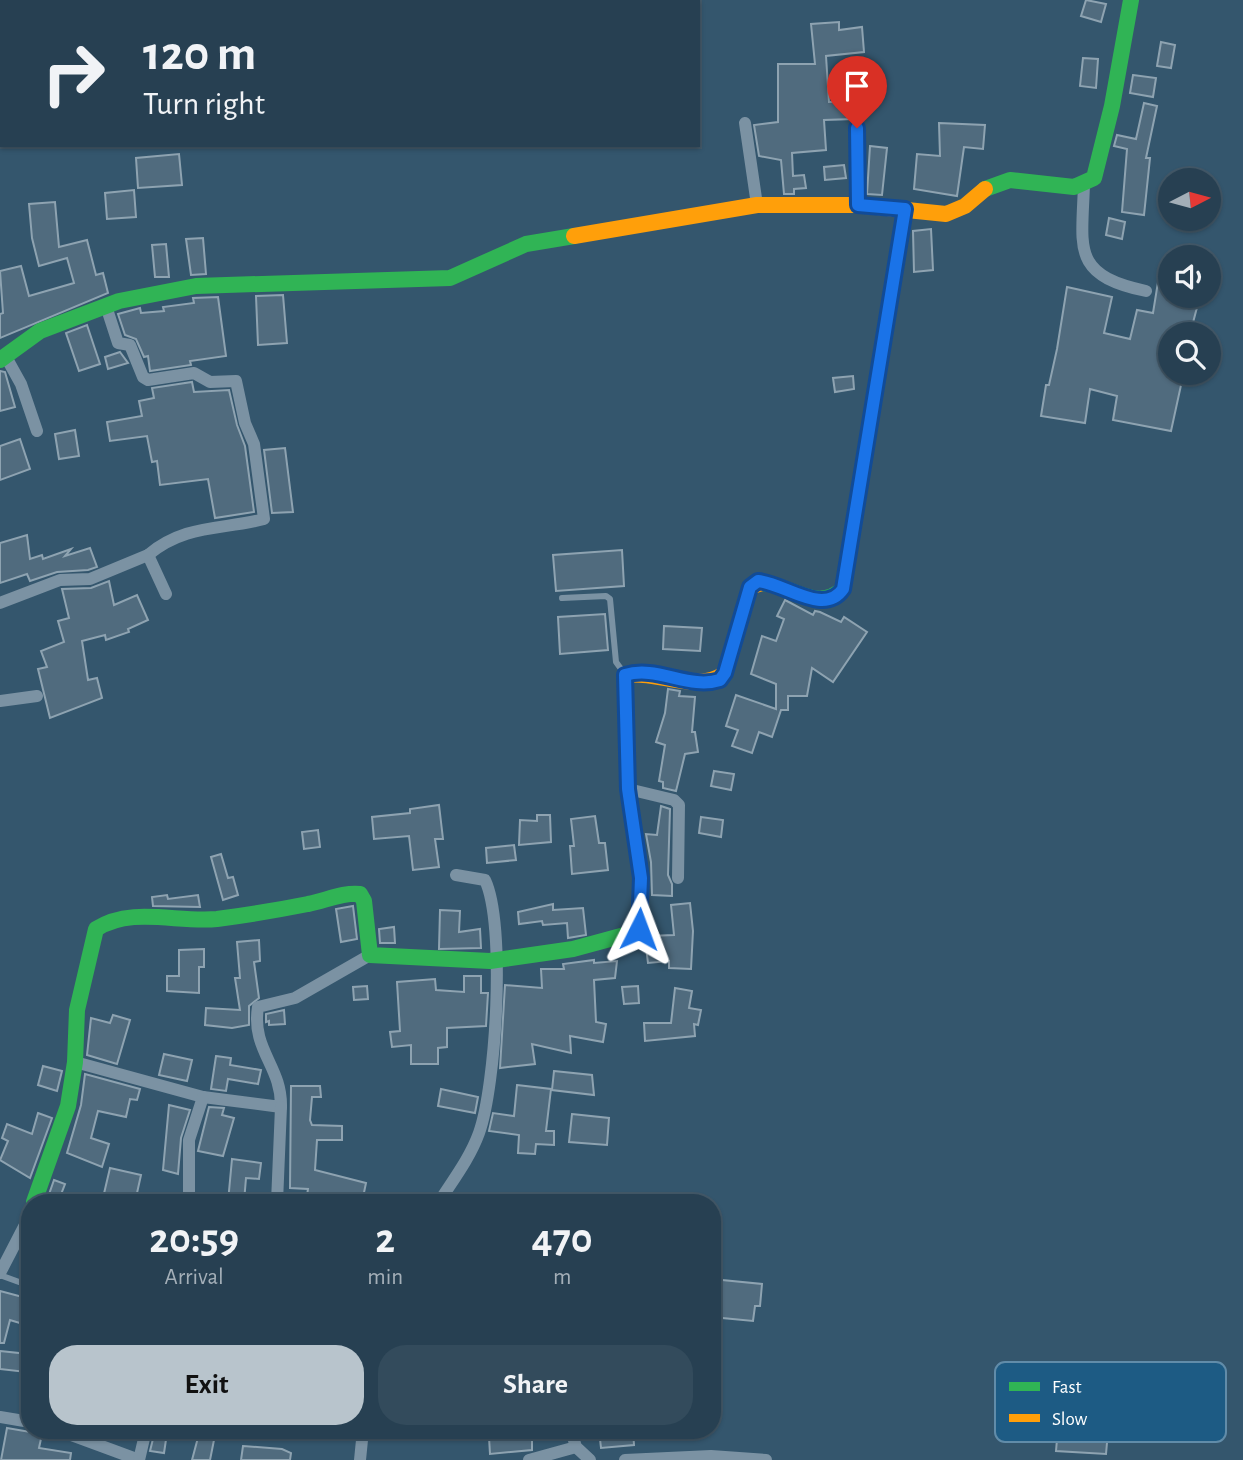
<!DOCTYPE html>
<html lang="en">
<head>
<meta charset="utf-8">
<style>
	:root { --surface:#274052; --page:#334b5c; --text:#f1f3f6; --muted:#a4afb8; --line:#435969; --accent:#b8c4cc }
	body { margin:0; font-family:"Alegreya Sans",sans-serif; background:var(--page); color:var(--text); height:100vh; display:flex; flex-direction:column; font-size:26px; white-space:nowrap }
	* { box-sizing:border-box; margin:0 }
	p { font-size:23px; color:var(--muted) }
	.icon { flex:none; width:38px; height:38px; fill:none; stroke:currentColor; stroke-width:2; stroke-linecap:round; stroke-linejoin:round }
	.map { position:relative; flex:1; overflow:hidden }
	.details { position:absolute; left:21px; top:1194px; width:700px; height:245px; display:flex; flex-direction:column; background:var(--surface); border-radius:28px; box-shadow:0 2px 5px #0004,0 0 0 2px var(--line) }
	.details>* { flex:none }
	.banner { position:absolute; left:0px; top:0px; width:700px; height:147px; box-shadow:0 2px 5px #0004,0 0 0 2px var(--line); background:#274052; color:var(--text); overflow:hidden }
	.needle { width:46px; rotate:84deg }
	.buttons { position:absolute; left:1158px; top:168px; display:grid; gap:14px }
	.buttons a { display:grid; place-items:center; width:63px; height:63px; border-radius:50%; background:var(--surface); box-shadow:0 2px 5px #0004,0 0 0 2px var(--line); font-size:35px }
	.pin { position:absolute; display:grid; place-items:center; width:60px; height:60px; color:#fff; margin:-72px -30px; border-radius:50% 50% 50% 0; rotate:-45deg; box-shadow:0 0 7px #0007 }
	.pin .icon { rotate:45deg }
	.me { position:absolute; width:77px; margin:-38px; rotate:3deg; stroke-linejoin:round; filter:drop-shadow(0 0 5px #0008) }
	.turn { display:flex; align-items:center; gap:24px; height:147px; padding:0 28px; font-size:32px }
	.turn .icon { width:91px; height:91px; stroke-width:2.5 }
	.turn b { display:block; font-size:49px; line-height:60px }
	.eta { display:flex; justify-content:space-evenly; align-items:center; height:119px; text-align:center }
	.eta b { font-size:42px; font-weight:600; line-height:49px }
	.primary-button { display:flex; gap:14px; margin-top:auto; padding:14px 28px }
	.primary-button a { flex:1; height:80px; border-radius:28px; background:var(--accent); color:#111; font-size:28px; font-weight:600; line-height:80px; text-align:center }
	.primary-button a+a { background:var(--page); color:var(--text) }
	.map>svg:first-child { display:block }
	.building { fill:#506b7e; stroke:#8ea3b1; stroke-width:2 }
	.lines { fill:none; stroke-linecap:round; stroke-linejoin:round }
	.lane { stroke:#7b92a3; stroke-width:6 }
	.street { stroke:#7b92a3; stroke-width:12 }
	.fast { stroke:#30b455; stroke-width:16 }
	.slow { stroke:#ff9f0a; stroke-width:16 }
	.route-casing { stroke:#114b97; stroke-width:18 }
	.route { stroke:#1a73e8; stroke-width:12 }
	.key { fill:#1d5b84; stroke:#618ca9; stroke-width:2 }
	.key-label { font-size:19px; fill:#fff }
</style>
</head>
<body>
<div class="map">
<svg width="1243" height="1460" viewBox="0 0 1243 1460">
	<rect width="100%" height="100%" fill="#34566d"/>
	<g class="building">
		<polygon points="1086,0 1106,4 1101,22 1081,16"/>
		<polygon points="839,22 839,30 862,27 864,52 826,56 829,102 853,101 854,119 824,120 826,150 792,153 793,176 804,175 806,188 794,189 794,194 784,194 781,160 759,156 754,125 778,122 778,64 815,64 811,24"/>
		<polygon points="1161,42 1175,45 1171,68 1157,66"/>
		<polygon points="1083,58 1098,59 1096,88 1080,86"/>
		<polygon points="1133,75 1156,78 1153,97 1130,93"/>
		<polygon points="1144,103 1157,106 1146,158 1150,158 1144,215 1122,212 1127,149 1114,146 1117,135 1136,139"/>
		<polygon points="939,123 985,125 983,149 964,147 957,196 914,189 917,154 940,156"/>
		<polygon points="870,146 887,148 882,195 867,194"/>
		<polygon points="179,154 182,185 138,188 136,158"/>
		<polygon points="844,165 846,178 825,180 824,167"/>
		<polygon points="134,190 136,217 107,219 105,193"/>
		<polygon points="55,202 59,247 87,240 96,275 103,273 108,293 0,338 0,314 3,313 0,271 21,266 29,296 74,283 67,258 39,266 32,238 29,204"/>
		<polygon points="1109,218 1125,222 1122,239 1106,235"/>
		<polygon points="931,229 933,270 914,272 913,231"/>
		<polygon points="203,238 206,274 191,275 186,239"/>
		<polygon points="166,244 169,277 155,277 152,245"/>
		<polygon points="1159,276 1171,278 1171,296 1200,296 1190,334 1171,334 1171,373 1181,373 1183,376 1171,431 1113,420 1117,396 1090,389 1085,423 1041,416 1046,385 1049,385 1057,349 1067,287 1112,297 1104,333 1130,339 1137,310 1153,313"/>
		<polygon points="283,295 287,343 258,345 256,296"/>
		<polygon points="218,297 226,356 190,361 191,365 150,371 148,356 144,357 136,339 125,335 118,314 140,308 141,313 164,311 163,307 194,303 193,298"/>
		<polygon points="87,325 100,364 79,371 66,333"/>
		<polygon points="120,352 128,363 108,369 105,357"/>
		<polygon points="0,371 5,372 15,407 0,411"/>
		<polygon points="853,376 854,389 835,392 833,378"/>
		<polygon points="192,382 194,392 229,390 237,425 245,446 254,512 215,518 208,479 160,485 157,461 152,462 147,436 110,441 107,422 142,416 139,401 154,398 152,388"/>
		<polygon points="75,430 79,456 59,459 55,434"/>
		<polygon points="20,439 30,469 0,480 0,446"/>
		<polygon points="285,448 293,512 272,513 264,450"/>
		<polygon points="27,535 30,559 42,555 43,559 71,549 65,556 90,548 97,567 88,570 57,572 30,581 27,574 0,583 0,543"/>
		<polygon points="622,550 624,586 556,591 553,555"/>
		<polygon points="109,581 114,605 137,595 148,620 128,629 129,632 106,640 105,635 82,641 88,680 97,678 102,698 50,718 38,669 47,667 41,651 64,642 58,621 69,618 62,589 91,588"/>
		<polygon points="785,600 813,615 815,611 820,612 841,622 844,617 867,632 833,682 812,668 807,696 788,696 788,710 781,710 772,737 759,732 752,753 732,746 738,730 726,726 736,695 776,709 776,684 751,674 762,636 776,641 784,619 777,616"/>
		<polygon points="605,614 608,650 560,654 558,617"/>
		<polygon points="664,626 702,628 700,651 663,649"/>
		<polygon points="668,689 680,691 679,696 695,697 692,732 695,732 698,752 685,754 676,791 663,788 663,782 659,781 665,745 656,742 665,713"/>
		<polygon points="714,771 734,774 731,790 711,786"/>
		<polygon points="439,805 443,839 435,839 439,867 413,870 409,836 374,839 372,817 410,813 410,809"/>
		<polygon points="661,806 670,809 668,875 672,884 672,896 652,895 651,862 646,834 657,835"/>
		<polygon points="537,815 550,815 551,842 519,845 520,820 537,821"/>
		<polygon points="595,816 599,843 605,843 608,870 572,874 570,846 574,846 571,819"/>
		<polygon points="701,817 723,820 721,837 699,833"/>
		<polygon points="318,830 320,847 304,849 302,832"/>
		<polygon points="514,845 516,860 487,863 486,848"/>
		<polygon points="221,854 228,878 233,877 238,895 223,900 211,857"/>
		<polygon points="167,895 168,899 198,895 200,907 153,906 152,897"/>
		<polygon points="690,903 693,931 691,969 669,968 669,961 648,963 645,939 648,936 674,935 671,905"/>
		<polygon points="553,904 553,910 583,908 586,935 568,938 567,923 543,925 542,921 519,924 518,912"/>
		<polygon points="353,906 357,939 341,942 336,909"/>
		<polygon points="440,910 460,911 459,932 480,929 481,948 439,949"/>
		<polygon points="394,927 395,943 380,943 379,929"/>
		<polygon points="259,940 260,961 254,962 259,998 249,1006 249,1025 232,1028 205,1025 206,1008 240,1010 235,978 240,978 237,942"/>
		<polygon points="204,949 204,967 199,967 199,993 167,991 167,976 179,976 179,950"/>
		<polygon points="594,960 594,963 617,961 615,978 594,980 596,1022 606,1024 603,1042 570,1036 571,1053 532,1044 535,1064 500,1068 505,985 542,988 541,969 564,969 563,964"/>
		<polygon points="464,976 481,976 481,993 488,993 486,1026 447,1028 447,1047 438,1048 438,1064 411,1064 411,1045 392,1047 390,1032 400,1031 397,982 435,979 436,990 464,992"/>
		<polygon points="367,986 368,999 354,1000 353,987"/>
		<polygon points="638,986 639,1003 624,1004 622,987"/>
		<polygon points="675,988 692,991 689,1008 701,1010 698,1025 694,1024 695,1036 645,1041 644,1023 671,1023"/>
		<polygon points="284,1010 285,1024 269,1025 269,1021 266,1022 266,1014"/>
		<polygon points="113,1015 130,1020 117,1064 87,1055 91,1018 110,1023"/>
		<polygon points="164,1054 192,1060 187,1081 159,1075"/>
		<polygon points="216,1056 231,1058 230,1065 261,1070 258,1084 228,1079 226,1091 211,1089"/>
		<polygon points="43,1066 62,1071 57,1091 38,1085"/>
		<polygon points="554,1071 592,1075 594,1095 552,1090"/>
		<polygon points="85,1074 140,1089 137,1100 130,1099 126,1117 98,1111 91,1138 109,1144 102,1167 67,1153 81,1105"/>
		<polygon points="517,1085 551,1089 546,1131 554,1131 554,1145 536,1144 535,1154 518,1153 519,1135 489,1131 493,1113 514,1116"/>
		<polygon points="291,1086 320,1086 321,1097 312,1097 310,1120 312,1125 342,1126 342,1140 317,1140 315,1170 366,1183 362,1202 306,1202 308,1189 290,1188"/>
		<polygon points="441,1089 478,1097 475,1113 438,1106"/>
		<polygon points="169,1105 190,1110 181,1138 178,1174 163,1170"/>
		<polygon points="209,1107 224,1108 222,1115 234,1118 223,1156 198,1151"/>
		<polygon points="38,1113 52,1118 30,1178 0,1160 8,1141 2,1138 7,1124 32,1134"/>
		<polygon points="572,1114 609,1118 607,1145 569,1142"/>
		<polygon points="232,1159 261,1163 259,1179 246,1178 244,1202 228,1202"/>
		<polygon points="110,1168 141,1175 135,1202 102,1202"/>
		<polygon points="54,1180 65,1184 58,1202 47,1200"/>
		<polygon points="712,1279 762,1284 760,1306 755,1306 753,1321 712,1317"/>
		<polygon points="0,1291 30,1299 23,1324 10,1320 4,1343 0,1343"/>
		<polygon points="0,1351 28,1354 26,1372 0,1369"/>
		<polygon points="1059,1416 1109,1420 1106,1454 1056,1451"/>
		<polygon points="7,1428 42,1434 39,1448 71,1453 70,1460 1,1460"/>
		<polygon points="200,1430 216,1430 210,1460 192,1460"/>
		<polygon points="495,1430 532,1430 532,1450 490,1454 489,1437 495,1436"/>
		<polygon points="599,1430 633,1430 634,1445 601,1448"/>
		<polygon points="155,1431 167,1433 164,1453 150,1451"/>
		<polygon points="243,1446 282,1449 291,1453 290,1460 241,1460"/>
	</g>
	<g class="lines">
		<g class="lane">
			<polyline points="562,598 606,596 610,599 616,662 624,673"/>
			<polyline points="0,1275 30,1286"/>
		</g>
		<g class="street">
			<polyline points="745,123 757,205"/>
			<polyline points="857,128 858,205"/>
			<path d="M1084,184C1082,249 1071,275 1146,291"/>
			<path d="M106,306L118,343L130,345L143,377L148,380L194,373L210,382L236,381L245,423L254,444L264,519C222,530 185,524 148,555"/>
			<polyline points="6,357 21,384 37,431"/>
			<polyline points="0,603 60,580 90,579 148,555 166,594"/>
			<polyline points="0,701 37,696"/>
			<polyline points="628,789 674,800 679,805 678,878"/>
			<path d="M75,1062L203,1097L281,1107C282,1066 251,1050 258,1007L295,998L370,955"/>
			<polyline points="189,1202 189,1140 203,1097"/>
			<polyline points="277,1202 281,1107"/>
			<path d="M439,1202C453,1180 470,1158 479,1133C496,1086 506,924 485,880L456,875"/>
			<polyline points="0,1273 30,1215"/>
			<polyline points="0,1417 30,1422"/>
			<polyline points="58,1430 139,1460"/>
			<polyline points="571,1430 576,1447 590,1460"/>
			<polyline points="139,1460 146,1430"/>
			<polyline points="360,1460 363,1430"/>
			<polyline points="529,1460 576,1447"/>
			<polyline points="625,1460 711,1456 766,1460"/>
		</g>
		<g class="fast">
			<polyline points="985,189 1010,180 1074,187 1094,178 1112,106 1131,0"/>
			<polyline points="0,360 40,331 119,301 196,286 450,278 526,244 574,236"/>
			<path d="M762,583C792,585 817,613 843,589L905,209"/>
			<path d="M34,1202L68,1106L75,1062L77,1010L96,929C132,906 177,923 217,919C247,915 278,910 308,904C325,901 343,892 360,894L364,901L370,955L490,961L573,949L632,933"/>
		</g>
		<g class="slow">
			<polyline points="574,236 757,205 858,205 946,214 965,206 985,189"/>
			<path d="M632,933L639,929L641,878L628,789L625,675C656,670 699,694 725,673L750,587L762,583"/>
		</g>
	</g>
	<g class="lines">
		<g class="route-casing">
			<path id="route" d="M639,929L641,878L628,789L625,675C657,665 689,690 720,680L725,673L750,587L758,581C784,583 824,617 843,589L905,209L858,205L857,128"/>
		</g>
		<use href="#route" class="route"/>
	</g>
	<rect x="995" y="1362" width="231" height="80" rx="10" class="key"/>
	<rect x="1009" y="1382" width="31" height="9" fill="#30b455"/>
	<rect x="1009" y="1414" width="31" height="8" fill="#ff9f0a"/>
	<g class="key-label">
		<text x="1052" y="1393">Fast</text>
		<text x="1052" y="1425">Slow</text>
	</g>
</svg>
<div class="buttons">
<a><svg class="needle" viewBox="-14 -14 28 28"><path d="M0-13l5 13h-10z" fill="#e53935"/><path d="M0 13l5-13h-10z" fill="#a4afb8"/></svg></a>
<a><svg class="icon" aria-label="sound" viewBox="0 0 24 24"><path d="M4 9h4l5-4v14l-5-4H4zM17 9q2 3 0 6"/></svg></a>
<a><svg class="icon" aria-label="search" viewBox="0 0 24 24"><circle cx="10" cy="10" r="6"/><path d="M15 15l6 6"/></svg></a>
</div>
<div class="pin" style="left:857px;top:128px;background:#d93025"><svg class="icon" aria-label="arrive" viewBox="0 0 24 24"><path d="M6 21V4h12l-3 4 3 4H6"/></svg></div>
<svg class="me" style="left:639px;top:929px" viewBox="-20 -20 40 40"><path d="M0-17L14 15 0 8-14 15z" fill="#1a73e8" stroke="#fff" stroke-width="4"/></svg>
<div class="banner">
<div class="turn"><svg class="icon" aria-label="right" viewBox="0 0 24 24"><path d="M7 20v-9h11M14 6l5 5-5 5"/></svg><div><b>120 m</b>Turn right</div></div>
</div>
<section class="details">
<div class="eta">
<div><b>20:59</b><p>Arrival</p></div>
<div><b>2</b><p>min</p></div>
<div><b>470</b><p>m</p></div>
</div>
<div class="primary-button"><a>Exit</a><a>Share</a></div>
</section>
</div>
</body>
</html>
